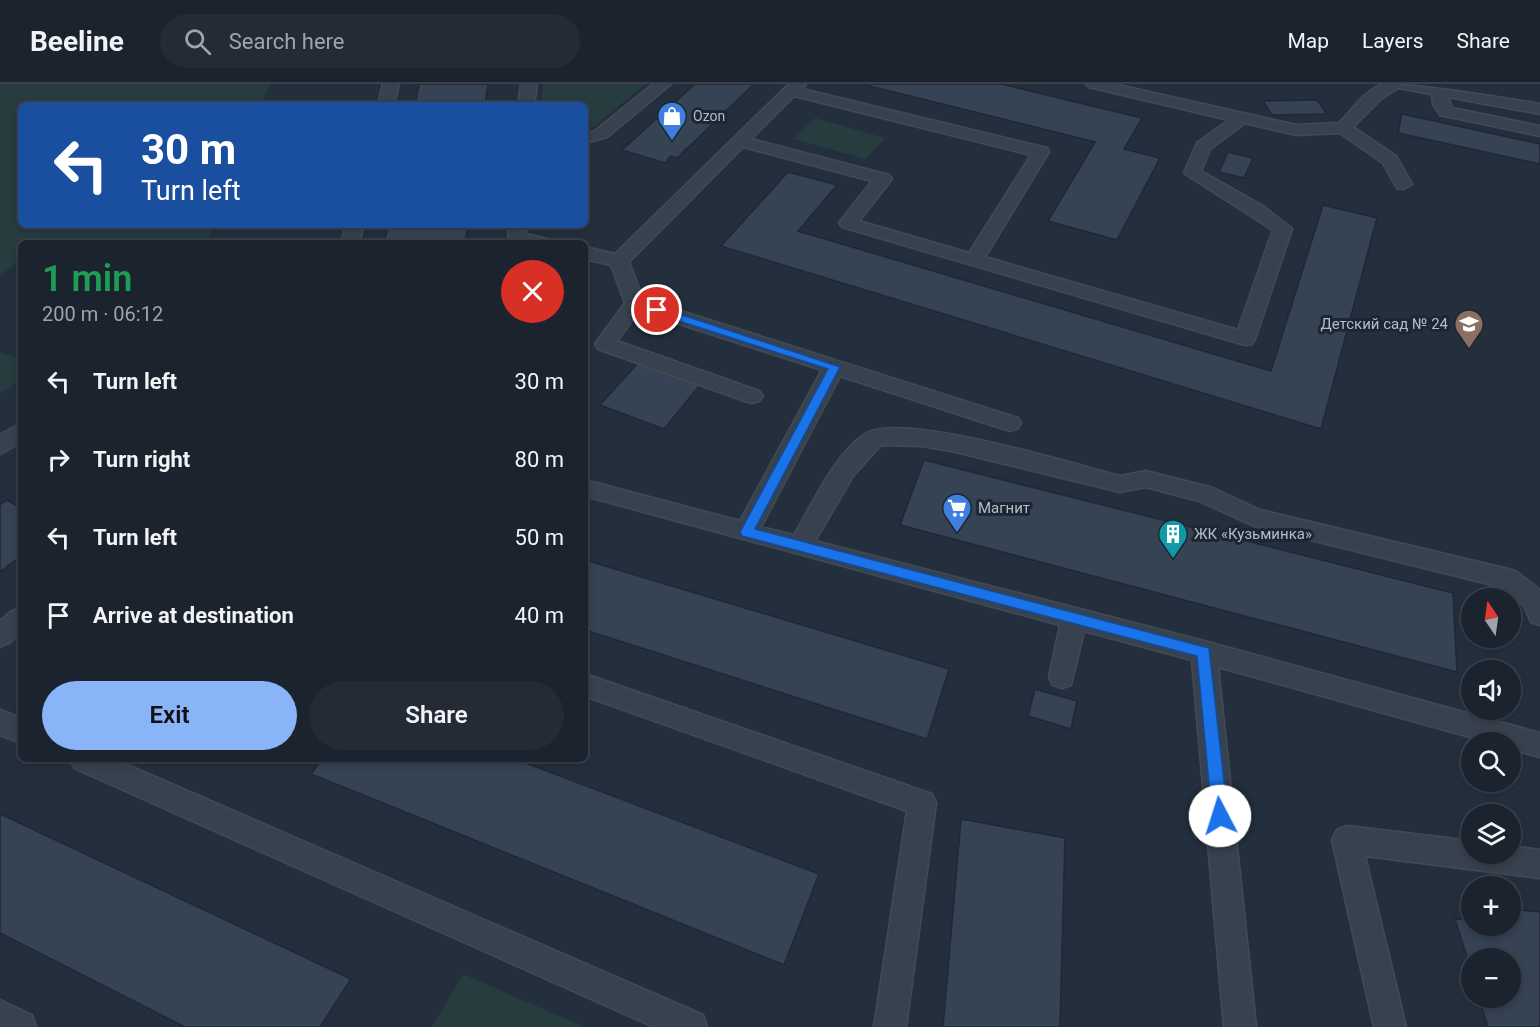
<!DOCTYPE html>
<html lang="en">
<head>
<meta charset="utf-8">
<style>
	:root { --surface:#1b232e; --page:#242b36; --text:#f1f3f6; --muted:#a0a4aa; --line:#39404a; --accent:#8ab4f8 }
	body { margin:0; font-family:Roboto,sans-serif; background:var(--page); color:var(--text); height:100vh; display:flex; flex-direction:column; font-size:22px; white-space:nowrap }
	* { box-sizing:border-box; margin:0 }
	p { font-size:20px; color:var(--muted) }
	.icon { flex:none; width:33px; height:33px; fill:none; stroke:currentColor; stroke-width:2; stroke-linecap:round; stroke-linejoin:round }
	.map { position:relative; flex:1; overflow:hidden }
	.details { position:absolute; left:18px; top:156px; width:570px; height:522px; display:flex; flex-direction:column; background:var(--surface); border-radius:9px; box-shadow:0 3px 9px #0003,0 0 0 2px var(--line) }
	.details>* { flex:none }
	.banner { position:absolute; left:18px; top:18px; width:570px; height:126px; border-radius:9px; box-shadow:0 3px 9px #0003,0 0 0 2px var(--line); background:#1a4fa0; color:#fff; overflow:hidden }
	.needle { width:39px; rotate:347deg }
	.tools { position:absolute; left:1461px; top:504px; display:grid; gap:12px }
	.tools a { display:grid; place-items:center; width:60px; height:60px; border-radius:50%; background:var(--surface); box-shadow:0 3px 9px #0003,0 0 0 2px var(--line); font-size:30px }
	.pin { position:absolute; display:grid; place-items:center; width:51px; height:51px; color:#fff; margin:-26px; border:3px solid #fff; border-radius:50%; box-shadow:0 2px 6px #0007 }
	.me { position:absolute; width:66px; margin:-33px; rotate:355deg; stroke-linejoin:round; filter:drop-shadow(0 0 4px #0008) }
	.turn { display:flex; align-items:center; gap:21px; height:126px; padding:0 24px; font-size:27px }
	.turn .icon { width:78px; height:78px; stroke-width:2.5 }
	.turn b { display:block; font-size:42px; line-height:51px }
	.round { display:grid; place-items:center; flex:none; width:63px; height:63px; border-radius:32px; background:var(--page) }
	.headline { display:flex; align-items:center; justify-content:space-between; height:102px; padding:0 24px }
	h1 { font-size:36px; font-weight:600; line-height:45px; color:#1e9e55 }
	.action { display:flex; gap:12px; margin-top:auto; padding:12px 24px }
	.action a { flex:1; height:69px; border-radius:36px; background:var(--accent); color:#111; font-size:24px; font-weight:600; line-height:69px; text-align:center }
	.action a+a { background:var(--page); color:var(--text) }
	ul { padding:0; list-style:none }
	li { display:flex; align-items:center; gap:18px; height:78px; padding:0 24px }
	li div { flex:1 }
	li b { display:block; font-size:22px }
	li em { font-style:normal }
	header { display:flex; align-items:center; gap:36px; box-sizing:border-box; height:84px; padding:0 30px; background:var(--surface); border-bottom:2px solid var(--line) }
	header strong { font-size:28px }
	nav { display:flex; gap:33px; margin-inline-start:auto; font-size:21px }
	.search { width:420px; height:54px; background:var(--page); display:flex; align-items:center; gap:15px; box-sizing:border-box; padding:0 21px; border-radius:33px; color:var(--muted); font-size:22px }
	.map>svg:first-child { display:block }
	.green { fill:#263c3f }
	.building { fill:#364354; stroke:#1f2835; stroke-width:1.5 }
	.lines { fill:none; stroke-linecap:round; stroke-linejoin:round }
	.service-casing { stroke:#414a57; stroke-width:3 }
	.service { fill:#38414e; fill-rule:evenodd }
	.route { fill:#1a73e8; stroke:#114b97; stroke-width:1.5 }
	.labels { text-anchor:middle; dominant-baseline:central; stroke-width:6; stroke-linejoin:round; paint-order:stroke }
	.far-poi-label { font-size:14px; fill:#b4bcc9; stroke:#1d2633; text-anchor:start }
	.poi-label { font-size:15px; fill:#b4bcc9; stroke:#1d2633; text-anchor:start }
</style>
</head>
<body>
<header>
<strong>Beeline</strong>
<div class="search"><svg class="icon" aria-label="search" viewBox="0 0 24 24"><circle cx="10" cy="10" r="6"/><path d="M15 15l6 6"/></svg>Search here</div>
<nav><a>Map</a><a>Layers</a><a>Share</a></nav>
</header>
<div class="map">
<svg width="1540" height="943" viewBox="0 0 1540 943">
	<rect width="100%" height="100%" fill="#242f3e"/>
	<g class="green">
		<polygon points="0,0 270,0 261,21 21,21 21,141 214,141 207,159 21,159 21,175 0,192"/>
		<polygon points="543,0 645,0 595,42 585,44 585,21 541,21"/>
		<polygon points="815,34 885,54 865,75 794,55"/>
		<polygon points="0,268 21,276 21,295 0,310"/>
		<polygon points="463,890 584,943 432,943"/>
	</g>
	<g class="building">
		<polygon points="419,0 488,0 485,21 415,21"/>
		<polygon points="695,0 754,0 677,74 671,72 665,79 622,66"/>
		<polygon points="862,0 1001,0 1142,34 1124,65 1160,74 1117,156 1048,137 1095,58"/>
		<polygon points="1317,16 1327,30 1272,31 1263,17"/>
		<polygon points="1402,30 1540,60 1540,80 1398,49"/>
		<polygon points="1228,68 1253,74 1244,94 1219,88"/>
		<polygon points="788,88 837,101 798,147 1271,287 1323,121 1377,134 1321,345 721,162"/>
		<polygon points="388,141 468,141 465,159 384,159"/>
		<polygon points="638,279 700,301 664,345 600,321"/>
		<polygon points="924,376 1453,509 1457,588 900,441"/>
		<polygon points="7,416 21,424 21,472 0,488 0,421"/>
		<polygon points="585,476 949,585 927,655 585,546"/>
		<polygon points="1035,605 1077,617 1071,645 1028,632"/>
		<polygon points="322,675 515,675 819,790 784,881 311,690"/>
		<polygon points="0,730 351,895 320,943 185,943 0,849"/>
		<polygon points="961,735 1065,754 1060,943 943,943"/>
		<polygon points="1510,825 1540,828 1540,943 1488,943 1479,914 1510,914 1510,874 1472,874 1472,888 1455,835 1472,836 1472,842 1510,842"/>
	</g>
	<g class="lines">
		<g class="service-casing">
			<g id="service">
				<polygon points="383,0 399,0 394,21 378,21"/>
				<polygon points="521,0 537,0 534,21 518,21"/>
				<polygon points="653,0 671,0 607,53 585,59 585,49 595,47"/>
				<path d="M789,0H806L802,5L1047,64L1049,68L985,173L1238,246L1273,146L1184,89L1197,59L1229,36L1089,3L1086,0H1114L1296,41L1339,39C1351,27 1367,4 1384,0C1416,0 1504,14 1540,20V30L1448,13L1452,24L1540,42V52L1440,31L1433,20L1432,10L1398,4L1381,15L1353,43L1396,72L1412,100L1403,105L1397,104L1383,79L1340,49L1296,51L1245,39L1210,65L1201,87L1263,122L1292,145L1255,255L1252,260L1245,261L842,143L839,139L872,97L743,63L629,178L643,215L1018,334L1021,339L1018,344L1010,347L840,292L761,443L794,451C812,421 835,369 865,350C902,327 1073,380 1120,392L1146,387L1213,404L1260,426L1508,485L1517,488L1540,506V541L1531,538L1523,520L1501,503L1254,442L1199,417L1146,403L1120,408L956,368L922,362L881,361L853,392L815,457L1204,557L1540,649V673L1510,665V658H1488L1218,583L1256,943H1224L1192,576L1084,547L1071,601L1062,604L1053,601L1049,593L1060,541L585,412V396L740,437L822,286L639,227L617,257L759,307L763,312L759,317L752,319L745,317L598,265L595,260L625,219L611,181L585,175V163L615,170ZM794,12L1031,71L969,169L859,137L892,95L889,91L751,55Z"/>
				<polygon points="346,141 364,141 359,159 341,159"/>
				<polygon points="509,141 527,141 526,150 547,155 550,159 511,158 508,154"/>
				<polygon points="21,339 21,358 0,370 0,351"/>
				<polygon points="21,524 21,549 9,559 0,563 0,537 12,527"/>
				<polygon points="585,590 932,710 936,719 906,943 874,943 907,727 585,612"/>
				<polygon points="0,626 21,634 21,659 0,651"/>
				<polygon points="70,675 114,675 703,931 707,943 654,943 74,684"/>
				<polygon points="1347,742 1472,757 1472,770 1510,770 1510,762 1540,766 1540,794 1365,772 1406,943 1374,943 1332,756 1337,746"/>
				<polygon points="0,916 32,931 36,943 0,943"/>
			</g>
		</g>
		<use href="#service" class="service"/>
	</g>
	<polygon class="route" points="654,224 661,224 840,283 755,445 1209,564 1228,732 1226,738 1220,740 1214,738 1212,732 1197,572 742,452 740,448 828,285 654,229"/>
	<defs>
		<g id="shop-pin" transform="scale(1.5)"><path d="M0 17L-7.5 6A9.5 9.5 0 1 1 7.5 6Z" fill="#3f7fe0" stroke="#1d2633"/><path d="M-5-2.5h2.3a2.7 3.5 0 0 1 5.4 0H5L5.5 6h-11ZM-1.5-2.5h3a1.5 2.3 0 0 0-3 0Z" fill="#fff"/></g>
		<g id="school-pin" transform="scale(1.5)"><path d="M0 17L-7.5 6A9.5 9.5 0 1 1 7.5 6Z" fill="#8d6e63" stroke="#1d2633"/><path d="M0-5L7-2L0 1L-7-2ZM-4 1L0 2.5L4 1V4Q0 6-4 4Z" fill="#fff"/></g>
		<g id="supermarket-pin" transform="scale(1.5)"><path d="M0 17L-7.5 6A9.5 9.5 0 1 1 7.5 6Z" fill="#3f7fe0" stroke="#1d2633"/><path d="M-6-5.5h2.5l.6 2H6L4.5 2H-2.5L-4.4-4H-6ZM-1.5 3.2a1.3 1.3 0 1 0 .1 0ZM3 3.2a1.3 1.3 0 1 0 .1 0Z" fill="#fff"/></g>
		<g id="building-pin" transform="scale(1.5)"><path d="M0 17L-7.5 6A9.5 9.5 0 1 1 7.5 6Z" fill="#0f9aa8" stroke="#1d2633"/><path d="M-4-6H4V6H1V3H-1V6H-4ZM-2.5-4.3h1.7v1.8h-1.7ZM.8-4.3h1.7v1.8H.8ZM-2.5-1h1.7V.8h-1.7ZM.8-1h1.7V.8H.8Z" fill="#fff"/></g>
	</defs>
	<g fill-rule="evenodd">
		<use href="#shop-pin" x="672" y="32"/>
		<use href="#school-pin" x="1469" y="240"/>
		<use href="#supermarket-pin" x="957" y="424"/>
		<use href="#building-pin" x="1173" y="450"/>
	</g>
	<g class="labels">
		<g class="far-poi-label">
			<text x="693" y="32">Ozon</text>
		</g>
		<g class="poi-label">
			<text x="1448" y="240" text-anchor="end">Детский сад № 24</text>
			<text x="978" y="424">Магнит</text>
			<text x="1194" y="450">ЖК «Кузьминка»</text>
		</g>
	</g>
</svg>
<div class="tools">
<a><svg class="needle" viewBox="-14 -14 28 28"><path d="M0-13l5 13h-10z" fill="#e53935"/><path d="M0 13l5-13h-10z" fill="#a0a4aa"/></svg></a>
<a><svg class="icon" aria-label="sound" viewBox="0 0 24 24"><path d="M4 9h4l5-4v14l-5-4H4zM17 9q2 3 0 6"/></svg></a>
<a><svg class="icon" aria-label="search" viewBox="0 0 24 24"><circle cx="10" cy="10" r="6"/><path d="M15 15l6 6"/></svg></a>
<a><svg class="icon" aria-label="layers" viewBox="0 0 24 24"><path d="M12 4l9 5-9 5-9-5zM3 14l9 5 9-5"/></svg></a>
<a>+</a>
<a>−</a>
</div>
<div class="pin" style="left:657px;top:226px;background:#d93025"><svg class="icon" aria-label="arrive" viewBox="0 0 24 24"><path d="M6 21V4h12l-3 4 3 4H6"/></svg></div>
<svg class="me" style="left:1220px;top:732px" viewBox="-20 -20 40 40"><circle r="19" fill="#fff"/><path d="M0-13L10 11 0 6-10 11z" fill="#1a73e8"/></svg>
<div class="banner">
<div class="turn"><svg class="icon" aria-label="left" viewBox="0 0 24 24"><path d="M17 20v-9H6M10 6l-5 5 5 5"/></svg><div><b>30 m</b>Turn left</div></div>
</div>
<section class="details">
<div class="headline"><div><h1>1 min</h1><p>200 m · 06:12</p></div><a class="round" style="background:#d93025;color:#fff"><svg class="icon" aria-label="close" viewBox="0 0 24 24"><path d="M6 6l12 12M18 6L6 18"/></svg></a></div>
<ul>
<li><svg class="icon" aria-label="left" viewBox="0 0 24 24"><path d="M17 20v-9H6M10 6l-5 5 5 5"/></svg><div><b>Turn left</b></div><em>30 m</em></li>
<li><svg class="icon" aria-label="right" viewBox="0 0 24 24"><path d="M7 20v-9h11M14 6l5 5-5 5"/></svg><div><b>Turn right</b></div><em>80 m</em></li>
<li><svg class="icon" aria-label="left" viewBox="0 0 24 24"><path d="M17 20v-9H6M10 6l-5 5 5 5"/></svg><div><b>Turn left</b></div><em>50 m</em></li>
<li><svg class="icon" aria-label="arrive" viewBox="0 0 24 24"><path d="M6 21V4h12l-3 4 3 4H6"/></svg><div><b>Arrive at destination</b></div><em>40 m</em></li>
</ul>
<div class="action"><a>Exit</a><a>Share</a></div>
</section>
</div>
</body>
</html>
